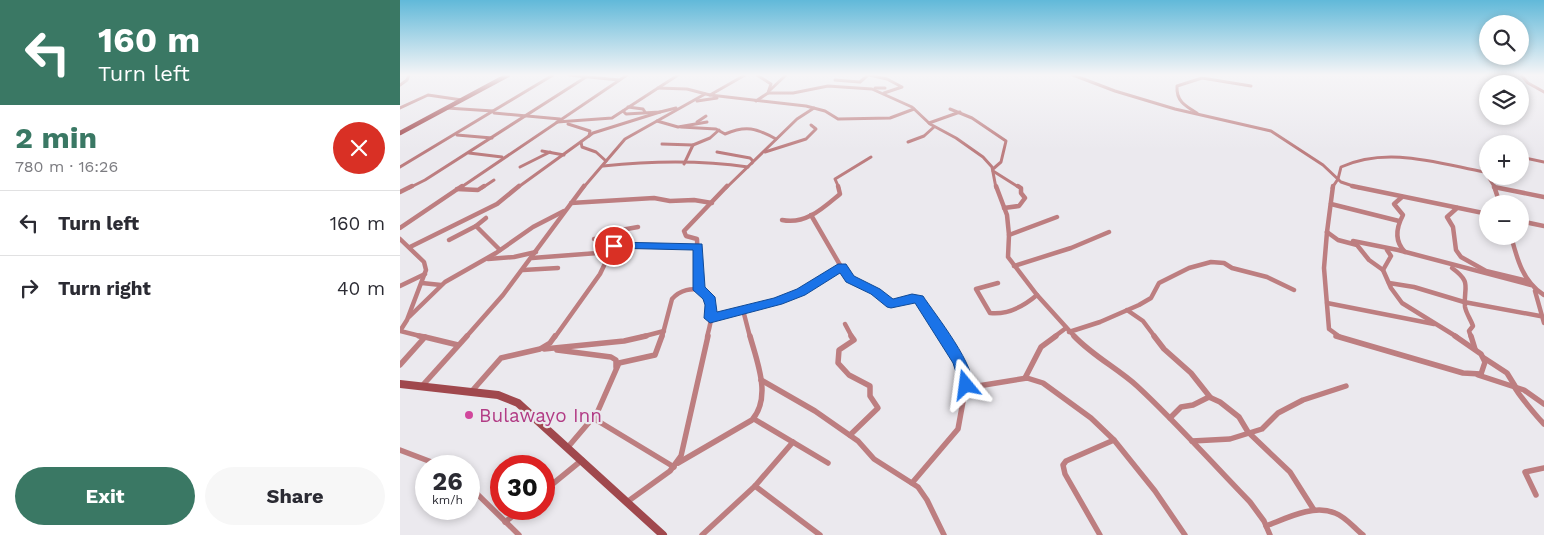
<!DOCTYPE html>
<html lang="en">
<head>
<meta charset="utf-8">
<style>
	:root { --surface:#fff; --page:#f7f7f7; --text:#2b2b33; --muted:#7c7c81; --line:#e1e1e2; --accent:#3a7864 }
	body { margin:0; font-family:"Work Sans",sans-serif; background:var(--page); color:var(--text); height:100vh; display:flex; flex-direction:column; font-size:19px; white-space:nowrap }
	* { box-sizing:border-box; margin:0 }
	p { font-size:16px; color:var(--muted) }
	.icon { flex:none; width:28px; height:28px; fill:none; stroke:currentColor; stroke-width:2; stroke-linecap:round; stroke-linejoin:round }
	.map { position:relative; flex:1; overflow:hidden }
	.sheet { display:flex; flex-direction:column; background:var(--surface); width:400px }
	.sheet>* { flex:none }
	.top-card { background:#3a7864; color:#fff; overflow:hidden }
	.controls { position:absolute; left:1079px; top:15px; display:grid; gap:10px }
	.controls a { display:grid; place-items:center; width:50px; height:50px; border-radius:50%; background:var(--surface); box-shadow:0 2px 8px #0003; font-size:25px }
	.speed { position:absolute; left:15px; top:455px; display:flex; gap:10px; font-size:25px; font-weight:700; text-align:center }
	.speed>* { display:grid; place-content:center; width:65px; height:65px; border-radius:50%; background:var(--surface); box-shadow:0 2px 8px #0003; line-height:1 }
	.speed small { font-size:12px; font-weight:400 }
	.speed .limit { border:8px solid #d22; background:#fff; color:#111 }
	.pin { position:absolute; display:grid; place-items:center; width:42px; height:42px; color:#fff; margin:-21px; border:2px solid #fff; border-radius:50%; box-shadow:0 1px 5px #0007 }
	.me { position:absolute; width:55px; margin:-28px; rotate:344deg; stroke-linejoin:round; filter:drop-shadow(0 0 4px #0008) }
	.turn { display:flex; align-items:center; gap:18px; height:105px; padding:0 15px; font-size:22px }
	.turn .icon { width:65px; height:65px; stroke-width:2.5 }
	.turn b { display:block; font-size:35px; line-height:42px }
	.round { display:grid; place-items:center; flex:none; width:52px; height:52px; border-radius:26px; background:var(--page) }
	.summary { display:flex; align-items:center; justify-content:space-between; height:85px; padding:0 15px }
	h1 { font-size:30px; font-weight:700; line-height:38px; color:var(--accent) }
	.primary-button { display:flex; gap:10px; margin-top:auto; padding:10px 15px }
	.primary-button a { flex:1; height:58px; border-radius:30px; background:var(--accent); color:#fff; font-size:20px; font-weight:700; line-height:58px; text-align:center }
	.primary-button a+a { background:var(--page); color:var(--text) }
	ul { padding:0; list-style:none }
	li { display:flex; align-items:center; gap:15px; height:65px; padding:0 15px; border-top:1px solid var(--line) }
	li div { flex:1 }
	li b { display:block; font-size:19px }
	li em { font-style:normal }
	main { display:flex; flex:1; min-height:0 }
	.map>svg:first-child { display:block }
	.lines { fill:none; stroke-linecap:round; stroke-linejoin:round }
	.minor-far2 { stroke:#bd7e80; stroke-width:3 }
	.minor-far1 { stroke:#bd7e80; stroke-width:4.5 }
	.minor { stroke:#bd7e80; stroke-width:5.5 }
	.secondary-far1 { stroke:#a0484d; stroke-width:4.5 }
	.secondary { stroke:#a0484d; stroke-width:8 }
	.route { fill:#1a73e8; stroke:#114b97 }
	.hotel-dot { fill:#d1479c; stroke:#ebe9ee; stroke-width:2 }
	.labels { text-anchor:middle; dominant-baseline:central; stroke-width:4.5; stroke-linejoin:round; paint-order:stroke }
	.near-hotel-label { font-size:19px; fill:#b23c85; stroke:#ebe9ee; text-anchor:start }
</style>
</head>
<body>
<main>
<section class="sheet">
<div class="top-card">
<div class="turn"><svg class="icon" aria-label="left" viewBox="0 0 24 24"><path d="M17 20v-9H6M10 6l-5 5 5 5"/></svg><div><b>160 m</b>Turn left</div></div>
</div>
<div class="summary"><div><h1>2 min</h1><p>780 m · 16:26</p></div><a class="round" style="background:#d93025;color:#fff"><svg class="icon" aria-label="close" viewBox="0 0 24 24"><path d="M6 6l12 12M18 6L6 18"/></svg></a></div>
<ul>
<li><svg class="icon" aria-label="left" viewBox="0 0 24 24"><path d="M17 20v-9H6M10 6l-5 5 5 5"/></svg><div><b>Turn left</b></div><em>160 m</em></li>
<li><svg class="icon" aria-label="right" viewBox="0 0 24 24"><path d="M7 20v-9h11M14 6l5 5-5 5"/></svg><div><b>Turn right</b></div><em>40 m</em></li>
</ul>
<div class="primary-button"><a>Exit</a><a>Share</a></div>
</section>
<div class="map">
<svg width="1144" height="535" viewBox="0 0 1144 535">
	<rect width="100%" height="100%" fill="#ebe9ee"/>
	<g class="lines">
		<g class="minor-far2">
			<polyline points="169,75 219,80"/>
			<polyline points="469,75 487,79 502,87 484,93"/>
			<polyline points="673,75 715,91 775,109 871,131 923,165 941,182 959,188"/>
			<polyline points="1121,75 1128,83 1144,92"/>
			<polyline points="435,80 460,82 468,75"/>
			<polyline points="0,85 7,80 9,75"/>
			<polyline points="258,88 287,89 310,95 406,106 425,111 438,119 490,118 514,109"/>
			<polyline points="475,88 485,88"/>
			<polyline points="369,91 386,75"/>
			<polyline points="368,93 393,93 428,86 472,89 512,107 530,124 556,138 583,157 592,167 596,188"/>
			<polyline points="310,95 345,75"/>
			<polyline points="297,101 317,98"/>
			<polyline points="356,101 368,93 371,84 357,75"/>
			<polyline points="228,107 243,109 245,112"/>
			<polyline points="0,108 28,95 62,100"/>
			<polyline points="47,108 93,111"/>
			<polyline points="550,109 572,118 606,141 601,162 593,169"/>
			<polyline points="223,111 226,114 260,112 276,108"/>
			<polyline points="94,113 160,119"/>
			<path d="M797,113C785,106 776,101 777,86L802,78L851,86"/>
			<polyline points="257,121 278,127 307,122"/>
			<polyline points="157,122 212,118 278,75"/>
			<polyline points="297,122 306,116"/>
			<polyline points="529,123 560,112"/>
			<polyline points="168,124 190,131 189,136"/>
			<path d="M281,127L316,129L325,134C346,125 356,128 376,139"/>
			<polyline points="57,135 92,138"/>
			<polyline points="181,142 182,147 196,152 206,161"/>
			<polyline points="508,142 524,136 534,127"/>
			<polyline points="262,144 293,145 284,164"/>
			<polyline points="293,145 310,138 319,130"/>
			<polyline points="142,151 164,155"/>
			<polyline points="317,152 350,158 353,161 352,163"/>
			<polyline points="365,152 406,139 416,129 411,125"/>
			<polyline points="69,153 102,157"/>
			<polyline points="1120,157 1144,162"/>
			<polyline points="1088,162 1082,165 1082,167 1095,188"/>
			<path d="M203,166C251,161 300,160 348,167"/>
			<polyline points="0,167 153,75"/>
			<polyline points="120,167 150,152"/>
			<polyline points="593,171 620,188"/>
			<polyline points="1094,187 1097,188"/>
			<polyline points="9,188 25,180 186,77"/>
			<polyline points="60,188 227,75"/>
			<polyline points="82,188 94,180"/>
			<polyline points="117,188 193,133 260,112"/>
			<polyline points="183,188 225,139 305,94"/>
			<polyline points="326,188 397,119 414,108"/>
			<polyline points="439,188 435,179 471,157"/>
			<path d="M932,188L938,179L941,167C987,146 1037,163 1085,172"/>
		</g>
		<g class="minor-far1">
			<polyline points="596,186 607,215 609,235 608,257 637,295 675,337"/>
			<polyline points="952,186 1088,214"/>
			<polyline points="1094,186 1100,204"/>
			<polyline points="1094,187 1144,197"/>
			<polyline points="57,189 78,190 84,186"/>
			<polyline points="0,192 12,186"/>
			<path d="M1002,197L994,204L1003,215C996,228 994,241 1005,252"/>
			<polyline points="171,203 254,198 270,201 294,200 312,203"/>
			<polyline points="931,204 999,221"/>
			<polyline points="604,208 619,206 625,198 621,193 621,188 618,186"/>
			<polyline points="1057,208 1047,217 1053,227 1056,250 1061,257 1086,271 1128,281"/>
			<polyline points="411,215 447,277 475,292 491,304 514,298 520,301 543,337"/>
			<polyline points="86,218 76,226 100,250"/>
			<path d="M382,220C406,225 423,208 440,194L438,186"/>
			<polyline points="1120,221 1144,226"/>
			<polyline points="0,228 62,186"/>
			<polyline points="927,232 938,240 957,245 969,260 983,270 991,288 1002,303 1057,337"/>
			<polyline points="927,232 924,268 929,329 940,337"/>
			<polyline points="927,232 933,186"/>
			<polyline points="609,235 657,217"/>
			<path d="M1111,236C1117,259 1123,282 1144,295"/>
			<polyline points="0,239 24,262 26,270 7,320 0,331 24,337"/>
			<polyline points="194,239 218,237"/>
			<polyline points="49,240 76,226"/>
			<polyline points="953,241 998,250 1131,285"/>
			<polyline points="214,246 298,247"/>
			<polyline points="10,247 97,204 119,186"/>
			<polyline points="132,258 211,252"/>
			<polyline points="88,259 114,257 136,252"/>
			<polyline points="614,266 671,248 709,232"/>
			<path d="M1052,268C1073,283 1063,287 1065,307C1066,313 1071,320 1073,326L1069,331L1071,337"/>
			<polyline points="123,270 158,268"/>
			<polyline points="983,270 991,256 987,250"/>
			<polyline points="22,283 41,285"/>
			<path d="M598,283L576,289L590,313C608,315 624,306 637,295"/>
			<polyline points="989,283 1014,287 1064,302 1140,316"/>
			<polyline points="0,286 25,274"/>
			<polyline points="299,290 297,239 286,236 284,231 327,186"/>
			<polyline points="1135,291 1144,323"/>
			<polyline points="927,303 1034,324"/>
			<polyline points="343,310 350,337"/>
			<polyline points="727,310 743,321 755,337"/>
			<polyline points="9,317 45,282 96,253 133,227 164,211"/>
			<polyline points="311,318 377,301 401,292 442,267"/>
			<polyline points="445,324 452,337"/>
			<polyline points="669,332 700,322 739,305 751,298 759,283 789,268 811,262 824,263 832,268 867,277 894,290"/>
			<polyline points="66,337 103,295 184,186"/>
			<polyline points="155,337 200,274 221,230 238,227"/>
			<polyline points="241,337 264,331"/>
			<path d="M262,337L272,299C280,290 292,287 303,291C317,302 311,322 307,337"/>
			<polyline points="654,337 666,328"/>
		</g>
		<g class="minor">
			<path d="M674,336C693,356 717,368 737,386C776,422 813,464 850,502L864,521L870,535"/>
			<polyline points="754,336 764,349 791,373 810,397"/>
			<polyline points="936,336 1063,373 1081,374 1085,362 1081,354 1055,336"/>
			<polyline points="1071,336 1075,349"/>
			<polyline points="25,337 58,345"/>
			<polyline points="144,349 224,341 246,336"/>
			<polyline points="157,350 211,357 216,360 216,367"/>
			<polyline points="1084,358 1107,373 1115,386"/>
			<polyline points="0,365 25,337 19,336"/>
			<polyline points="1078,375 1124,390 1144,404"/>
			<polyline points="625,378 641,347 656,336"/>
			<polyline points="361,380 415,411 458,441 474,459 518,487 527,500 544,535"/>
			<polyline points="566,385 578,386 627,378 643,383 691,418 714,440 755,491 785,535"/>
			<polyline points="22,386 67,336"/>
			<path d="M1114,386C1117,393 1138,418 1144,424"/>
			<polyline points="72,391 101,358 140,349 150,343 155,336"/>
			<polyline points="193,418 274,467"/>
			<polyline points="770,418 781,407 793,405 809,397 820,402 839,417 848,432 890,472 914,510"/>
			<polyline points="354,419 428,463"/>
			<polyline points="450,435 478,408 470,396 470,386 449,375 438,363 439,350 454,340 451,336"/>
			<polyline points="792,441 830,439 862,429 878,413 903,400 946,386"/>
			<polyline points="168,447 197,413 219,363 255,355 262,336"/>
			<polyline points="0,450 42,466"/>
			<path d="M278,463L352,420C372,397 357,362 350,336"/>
			<polyline points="512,483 558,429 566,385 565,374 542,336"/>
			<polyline points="69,486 119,535"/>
			<polyline points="355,486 420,535"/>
			<polyline points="144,491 182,460"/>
			<polyline points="1136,495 1125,472 1144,468"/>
			<polyline points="227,502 270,471 281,456 308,336"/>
			<polyline points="105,522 122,509"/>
			<path d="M866,526C887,518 913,504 935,513C946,517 954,528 963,535"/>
			<polyline points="302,535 355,486 393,442"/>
			<polyline points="700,535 665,474 663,465 666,461 714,440"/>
		</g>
		<polyline class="secondary-far1" points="0,133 108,75"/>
		<polyline class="secondary" points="0,384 98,395 118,403 263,535"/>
	</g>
	<linearGradient id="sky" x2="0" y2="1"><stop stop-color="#61b9d9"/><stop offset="0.5" stop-color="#f6f5f7"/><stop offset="1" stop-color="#f6f5f7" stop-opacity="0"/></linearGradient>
	<rect width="1144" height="150" fill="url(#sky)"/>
	<path class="route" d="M214,242L302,244L305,287L315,297L317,312L374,298L397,289L438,264H446L454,276L480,289L493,299L512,294L523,296C534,313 580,370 571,388L566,390L561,388L553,363L515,303L491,308L487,307L471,294L446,282L440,273L405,295L382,304L310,323L304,318L305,305L303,299L293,290V250L210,248L209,246Z"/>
	<circle class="hotel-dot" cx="69" cy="415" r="5"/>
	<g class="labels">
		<g class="near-hotel-label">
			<text x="79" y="415">Bulawayo Inn</text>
		</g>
	</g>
</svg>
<div class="controls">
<a><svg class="icon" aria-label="search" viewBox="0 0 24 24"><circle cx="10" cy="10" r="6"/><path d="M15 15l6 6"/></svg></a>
<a><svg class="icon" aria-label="layers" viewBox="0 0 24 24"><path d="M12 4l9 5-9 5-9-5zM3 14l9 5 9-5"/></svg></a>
<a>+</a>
<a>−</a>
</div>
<div class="speed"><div>26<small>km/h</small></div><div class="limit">30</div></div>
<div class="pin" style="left:214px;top:246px;background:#d93025"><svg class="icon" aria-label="arrive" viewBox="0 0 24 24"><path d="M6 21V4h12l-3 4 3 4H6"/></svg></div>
<svg class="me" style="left:566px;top:385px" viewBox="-20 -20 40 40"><path d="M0-17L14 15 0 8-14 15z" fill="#1a73e8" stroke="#fff" stroke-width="4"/></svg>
</div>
</main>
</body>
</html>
